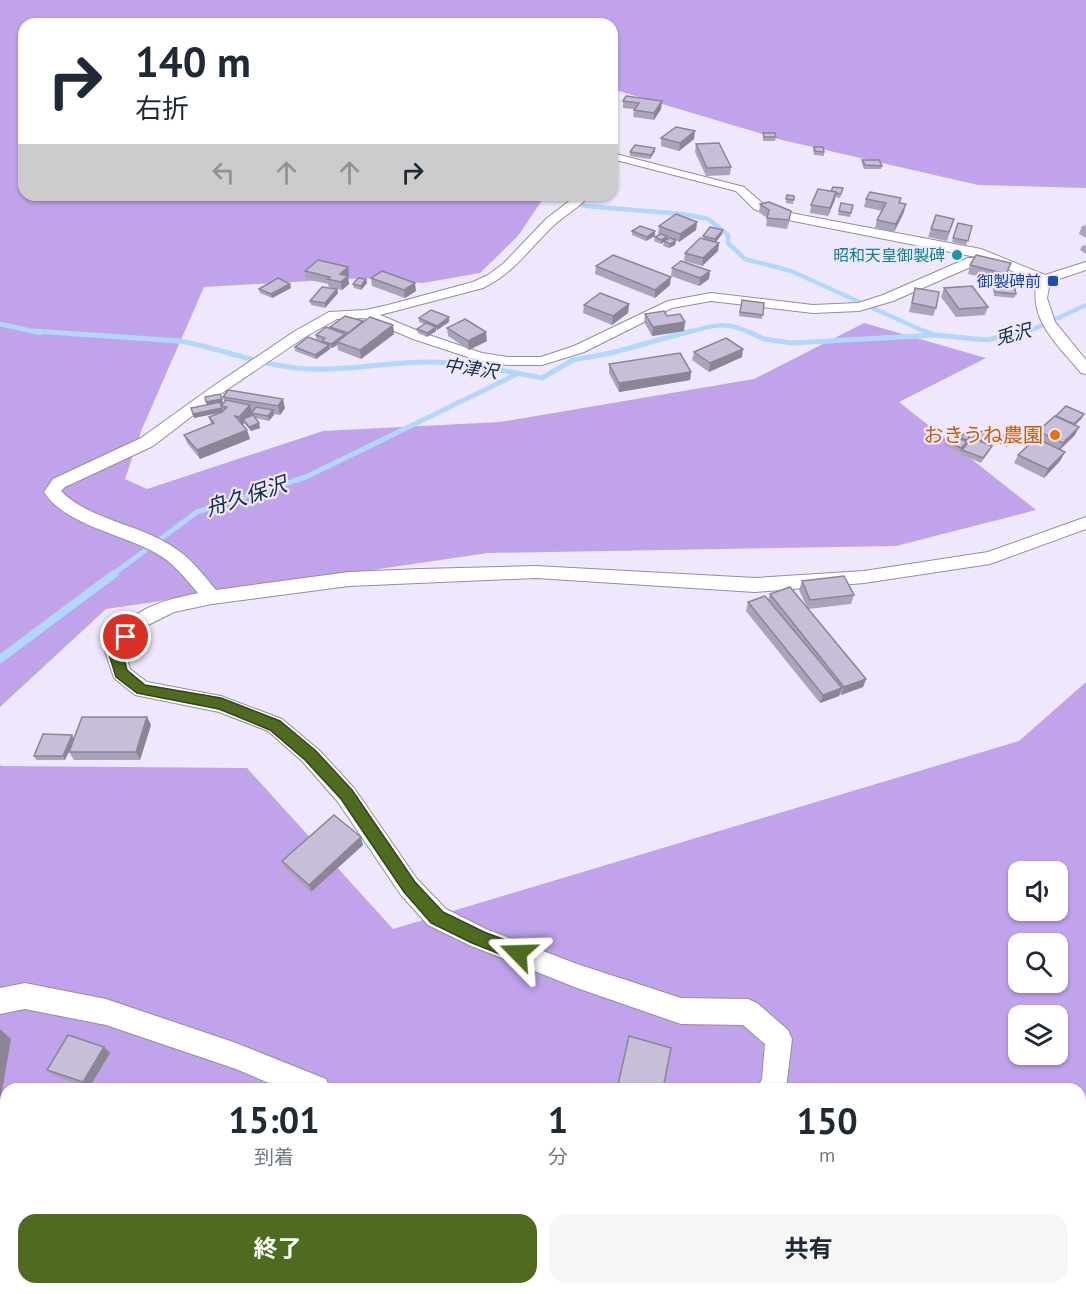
<!DOCTYPE html>
<html lang="ja">
<head>
<meta charset="utf-8">
<style>
	:root { --surface:#fff; --page:#f6f6f7; --text:#1f2937; --muted:#747a83; --accent:#4e6b20 }
	body { margin:0; font-family:"PT Sans","Noto Sans JP",sans-serif; background:var(--page); color:var(--text); height:100vh; display:flex; flex-direction:column; font-size:22px; white-space:nowrap }
	* { box-sizing:border-box; margin:0 }
	p { font-size:20px; color:var(--muted) }
	.icon { flex:none; width:33px; height:33px; fill:none; stroke:currentColor; stroke-width:2; stroke-linecap:round; stroke-linejoin:round }
	.map { position:relative; flex:1; overflow:hidden }
	.sheet { position:absolute; left:0px; top:1083px; width:1086px; height:212px; display:flex; flex-direction:column; background:var(--surface); border-radius:18px 18px 0 0; box-shadow:0 2px 4px #0004 }
	.sheet>* { flex:none }
	.guide { position:absolute; left:18px; top:18px; width:600px; height:183px; border-radius:18px; box-shadow:0 2px 4px #0004; background:#fff; color:var(--text); overflow:hidden }
	.controls { position:absolute; left:1008px; top:861px; display:grid; gap:12px }
	.controls a { display:grid; place-items:center; width:60px; height:60px; border-radius:12px; background:var(--surface); box-shadow:0 2px 4px #0004; font-size:30px }
	.pin { position:absolute; display:grid; place-items:center; width:51px; height:51px; color:#fff; margin:-26px; border:3px solid #fff; border-radius:50%; box-shadow:0 2px 6px #0007 }
	.me { position:absolute; width:66px; margin:-33px; rotate:292deg; stroke-linejoin:round; filter:drop-shadow(0 0 4px #0008) }
	.turn { display:flex; align-items:center; gap:21px; height:126px; padding:0 18px; font-size:27px }
	.turn .icon { width:78px; height:78px; stroke-width:2.5 }
	.turn b { display:block; font-size:42px; line-height:51px }
	.lanes { display:flex; align-items:center; height:57px; padding:0 18px; background:#0003; justify-content:center; gap:30px; direction:ltr }
	.lanes .off { opacity:.35 }
	.eta { display:flex; justify-content:space-evenly; align-items:center; height:102px; text-align:center }
	.eta b { font-size:36px; font-weight:700; line-height:42px }
	.action { display:flex; gap:12px; margin-top:auto; padding:12px 18px }
	.action a { flex:1; height:69px; border-radius:18px; background:var(--accent); color:#fff; font-size:24px; font-weight:700; line-height:69px; text-align:center }
	.action a+a { background:var(--page); color:var(--text) }
	.map>svg:first-child { display:block }
	.forest { fill:#c0a3eb; fill-rule:evenodd }
	.lines { fill:none; stroke-linecap:round; stroke-linejoin:round }
	.stream-far2 { stroke:#b1d8fb; stroke-width:4.5 }
	.stream-far1 { stroke:#b1d8fb; stroke-width:5 }
	.stream { stroke:#b1d8fb; stroke-width:8 }
	.minor-casing { stroke:#958ca3; stroke-width:2 }
	.minor { fill:#fff; fill-rule:evenodd }
	.wall { fill:#aba3b9 }
	.shaded-wall { fill:#8b8596 }
	.building { fill:#c7bed7; stroke:#8b8596; stroke-width:1.5 }
	.route { fill:#4e6b20; stroke:#334615; stroke-width:1.5 }
	.culture-dot { fill:#0f9aa8; stroke:#efe8fc; stroke-width:2 }
	.transit-dot { fill:#1a4fb4; stroke:#efe8fc; stroke-width:2 }
	.food-dot { fill:#e8710a; stroke:#efe8fc; stroke-width:2 }
	.labels { text-anchor:middle; dominant-baseline:central; stroke-width:4.5; stroke-linejoin:round; paint-order:stroke }
	.far-culture-label { font-size:16px; fill:#0d838f; stroke:#efe8fc; text-anchor:end }
	.far-transit-label { font-size:16px; fill:#164399; stroke:#efe8fc; text-anchor:end }
	.far-water-label { font-size:18px; font-style:italic; fill:#122e45; stroke:#efe8fc }
	.food-label { font-size:20px; fill:#c56008; stroke:#efe8fc; text-anchor:end }
	.water-label { font-size:21px; font-style:italic; fill:#122e45; stroke:#efe8fc }
</style>
</head>
<body>
<div class="map">
<svg width="1086" height="1294" viewBox="0 0 1086 1294">
	<rect width="100%" height="100%" fill="#efe8fc"/>
	<g class="forest">
		<polygon points="0,0 1086,0 1086,188 978,185 782,140 612,89 612,24 24,24 24,195 545,196 518,236 480,273 423,283 363,278 204,287 142,429 125,479 147,489 323,431 500,422 754,379 864,323 986,358 899,402 1036,510 896,546 488,553 106,609 0,707"/>
		<path d="M1086,682V1294H0V764L1,766L247,768L393,929L1019,741ZM1018,872H1058V910H1018ZM1018,944H1058V982H1018ZM1018,1016H1058V1054H1018ZM6,1089H1080V1288H6Z"/>
	</g>
	<g class="lines">
		<g class="stream-far2">
			<polyline points="557,195 585,206 683,214 708,219 728,235 728,243 745,259 791,271 928,333"/>
			<polyline points="0,324 40,333"/>
			<path d="M685,333C714,326 722,320 751,333"/>
			<polyline points="1017,333 1034,329 1086,305"/>
		</g>
		<g class="stream-far1">
			<path d="M34,331L180,341C219,348 256,364 296,368C342,373 388,361 433,362C470,363 506,371 542,378L573,360L611,353L691,331"/>
			<polyline points="747,331 764,339 792,343 935,335 987,340 1024,331"/>
			<polyline points="925,331 933,335"/>
			<polyline points="112,575 197,512 306,477 517,374"/>
		</g>
		<polyline class="stream" points="0,659 114,574"/>
		<g class="minor-casing">
			<g id="minor">
				<path d="M612,153L744,187L762,203L780,211L981,249L1045,275L1086,262V270L1050,282L1047,298L1055,322L1086,360V374L1081,373C1058,345 1028,320 1037,282L1001,266L975,265L893,301L859,311L813,313L711,301L672,308L584,352L542,365H508L480,361L413,339L364,318L337,319L305,337L222,393L153,446L65,487L61,491C90,520 135,523 170,545C189,556 202,573 216,590L349,572L421,569L536,566L755,578L864,571L988,552L1086,517V529L990,564L864,583L755,592L536,578L349,586L212,604L174,612L144,627L125,652L130,669L147,682L221,696L282,719L319,750L354,788L417,879L446,909L486,929L577,964L681,998L748,999L757,1003L788,1030L792,1039L786,1089H757L762,1079L765,1044L743,1025L681,1024L577,988L469,945L428,925L401,895L338,802L303,762L268,731L219,712L135,695L114,678L105,651C128,610 155,602 198,593C185,578 172,561 154,552C121,534 64,524 44,492L53,479L141,438L212,387L295,331L329,312L366,310L388,305L473,282L488,275L504,263L546,219L577,195H590C580,207 565,215 553,226C530,248 513,274 483,288L380,315L423,333L482,353L508,357H541L574,346L668,301L711,293L813,305L858,303L883,295L968,258H981L773,217L754,209L736,191L612,159Z"/>
				<polygon points="25,983 106,999 236,1043 326,1079 330,1089 283,1089 236,1069 106,1025 25,1009 0,1014 0,988"/>
			</g>
		</g>
		<use href="#minor" class="minor"/>
	</g>
	<g class="wall">
		<polygon points="623,101 662,101 661,109 654,120 633,117 634,109 623,108"/>
		<polygon points="763,133 776,137 775,141 763,141"/>
		<polygon points="661,138 694,139 679,151 661,146"/>
		<polygon points="696,144 731,167 730,175 706,176 695,152"/>
		<polygon points="814,147 824,152 824,156 814,155 813,150"/>
		<polygon points="655,151 650,159 630,156 630,152"/>
		<polygon points="862,160 882,166 881,169 864,169 862,164"/>
		<polygon points="843,188 840,198 835,197 828,216 810,213 811,205 831,191"/>
		<polygon points="787,195 794,196 793,204 786,203"/>
		<polygon points="901,198 900,203 904,212 894,232 875,228 877,220 882,211 864,207 866,199"/>
		<polygon points="760,204 790,219 787,229 766,226 767,218 759,212"/>
		<polygon points="853,205 850,217 838,215 839,211"/>
		<polygon points="936,215 954,219 947,241 928,237"/>
		<polygon points="697,222 696,230 679,242 676,240 675,245 669,248 663,246 664,242 661,244 654,241 655,237 659,235 658,234 659,226"/>
		<polygon points="958,223 972,226 966,245 952,242"/>
		<polygon points="1086,225 1086,238 1079,234 1082,226"/>
		<polygon points="632,231 655,231 655,236 646,241 632,235"/>
		<polygon points="722,234 716,242 719,243 718,251 702,266 684,261 685,253 703,238 703,236"/>
		<polygon points="1086,245 1086,254 1080,250 1082,246"/>
		<polygon points="1011,263 1003,281 1016,294 1014,298 994,296 992,284 993,280 996,280 968,274 970,265"/>
		<polygon points="596,266 670,285 655,298 595,274"/>
		<polygon points="672,268 710,271 709,279 699,286 671,276"/>
		<polygon points="305,271 349,275 348,277 349,284 342,290 329,287 328,284 306,279"/>
		<polygon points="371,278 416,291 405,298 372,286"/>
		<polygon points="366,279 367,283 361,290 354,288 353,284"/>
		<polygon points="291,288 272,298 260,293 259,289"/>
		<polygon points="915,288 936,308 933,316 909,312"/>
		<polygon points="944,288 988,307 985,315 956,317 941,297"/>
		<polygon points="337,289 338,293 325,308 311,305 310,301"/>
		<polygon points="742,300 764,303 762,319 739,316"/>
		<polygon points="629,304 628,313 612,325 583,313 584,305"/>
		<polygon points="645,314 667,316 684,331 652,336 644,322"/>
		<polygon points="449,317 449,322 437,330 436,329 436,331 427,337 418,333 417,329 424,324 419,322 419,318"/>
		<polygon points="363,322 393,325 394,334 361,359 338,350 337,345 332,348 330,348 330,349 316,359 295,351 295,347 322,342 322,341 316,339 316,335 331,329 330,327"/>
		<polygon points="447,328 487,341 469,350 448,336"/>
		<polygon points="694,352 742,357 709,372 692,360"/>
		<polygon points="609,364 691,372 690,380 619,392 609,373"/>
		<polygon points="220,394 223,404 224,402 223,397 285,408 280,415 273,414 269,421 255,418 259,423 260,428 251,431 244,423 243,425 250,439 200,459 187,443 184,435 211,424 209,417 217,413 194,418 207,405"/>
		<polygon points="1084,414 1082,418 1075,425 1075,435 1060,450 1065,452 1060,461 1044,478 1014,463 1018,455 1035,439 1038,431 1056,416"/>
		<polygon points="963,434 968,441 960,452 944,445 946,441 960,438"/>
		<polygon points="973,437 997,438 995,442 991,446 990,450 981,463 960,454 962,450"/>
		<polygon points="1000,439 1013,441 1007,447 998,443"/>
		<polygon points="802,581 854,595 851,604 808,609 799,590"/>
		<polygon points="770,594 866,679 863,687 841,695 840,693 839,696 820,703 746,611 748,602 768,600"/>
		<polygon points="147,717 151,725 140,760 74,760 69,752 65,760 36,760 34,756 72,735 74,738"/>
		<polygon points="363,845 311,892 285,868 282,861"/>
		<polygon points="110,1053 89,1088 54,1076 47,1070"/>
		<polygon points="6,1115 6,1171 0,1173 0,1116"/>
	</g>
	<g class="shaded-wall">
		<polygon points="662,101 661,109 654,120 654,113"/>
		<polygon points="695,131 694,139 679,151 680,143"/>
		<polygon points="655,148 655,151 650,159 651,155"/>
		<polygon points="836,192 835,200 828,216 830,208"/>
		<polygon points="906,204 904,212 894,232 896,224"/>
		<polygon points="697,222 696,230 679,242 680,234"/>
		<polygon points="723,230 722,234 715,243 715,239"/>
		<polygon points="655,231 655,236 646,241 647,237"/>
		<polygon points="667,236 667,240 661,244 661,240"/>
		<polygon points="676,240 675,245 669,248 670,244"/>
		<polygon points="719,243 718,251 702,266 703,258"/>
		<polygon points="348,267 349,275 348,277 349,284 342,290 340,274"/>
		<polygon points="710,271 709,279 699,286 700,278"/>
		<polygon points="671,277 670,285 655,298 655,290"/>
		<polygon points="366,279 367,283 361,290 361,286"/>
		<polygon points="415,283 416,291 405,298 404,290"/>
		<polygon points="290,284 291,288 272,298 271,294"/>
		<polygon points="337,289 338,293 325,308 325,303"/>
		<polygon points="629,304 628,313 612,325 613,316"/>
		<polygon points="449,317 449,322 437,330 437,326"/>
		<polygon points="685,322 684,331 652,336 653,327"/>
		<polygon points="393,325 394,334 361,359 360,350"/>
		<polygon points="436,327 436,331 427,337 427,333"/>
		<polygon points="486,332 487,341 469,350 468,341"/>
		<polygon points="345,334 345,339 337,342 337,345 332,348 331,344"/>
		<polygon points="329,345 330,349 316,359 315,355"/>
		<polygon points="743,349 742,357 709,372 710,363"/>
		<polygon points="691,372 690,380 619,392 619,383"/>
		<polygon points="222,399 223,404 207,407 206,402"/>
		<polygon points="283,399 285,408 280,415 278,406"/>
		<polygon points="250,405 252,414 245,422 243,419 244,423 241,426 239,417"/>
		<polygon points="222,408 223,412 194,418 193,414"/>
		<polygon points="273,410 274,415 269,421 268,416"/>
		<polygon points="1084,414 1082,418 1072,428 1074,424"/>
		<polygon points="259,423 260,428 251,431 249,427"/>
		<polygon points="1079,427 1075,435 1058,451 1063,443"/>
		<polygon points="247,430 250,439 200,459 197,450"/>
		<polygon points="970,437 965,446 960,452 961,448"/>
		<polygon points="1065,452 1060,461 1044,478 1048,469"/>
		<polygon points="866,679 863,687 841,695 844,687"/>
		<polygon points="842,688 839,696 820,703 823,695"/>
		<polygon points="147,717 151,725 140,760 136,752"/>
		<polygon points="72,735 74,739 65,760 63,756"/>
		<polygon points="361,837 363,845 311,892 309,885"/>
		<polygon points="0,1029 11,1039 0,1103"/>
		<polygon points="104,1047 110,1053 89,1088 83,1082"/>
		<polygon points="6,1122 6,1167 0,1163"/>
	</g>
	<g class="building">
		<polygon points="626,96 662,101 654,113 634,110 639,103 623,101"/>
		<polygon points="676,127 695,131 680,143 661,138"/>
		<polygon points="763,133 775,133 776,137 764,137"/>
		<polygon points="719,143 731,167 707,168 696,144"/>
		<polygon points="635,145 655,148 651,155 630,152"/>
		<polygon points="814,147 823,147 824,152 815,151"/>
		<polygon points="862,160 879,160 882,166 865,165"/>
		<polygon points="833,187 843,188 841,194 836,193 836,192 831,191"/>
		<polygon points="818,189 836,192 830,208 811,205"/>
		<polygon points="870,192 901,198 899,203 906,204 896,224 877,220 886,203 866,199"/>
		<polygon points="787,195 794,196 794,200 786,199"/>
		<polygon points="769,202 791,211 789,220 767,218 769,210 760,204"/>
		<polygon points="841,203 853,205 851,213 839,211"/>
		<polygon points="676,214 697,222 680,234 659,226"/>
		<polygon points="936,215 954,219 949,232 931,229"/>
		<polygon points="958,223 972,226 968,241 953,238"/>
		<polygon points="640,226 655,231 647,237 632,231"/>
		<polygon points="710,227 723,230 715,239 703,236"/>
		<polygon points="661,234 667,236 661,240 655,237"/>
		<polygon points="670,238 676,240 670,244 664,241"/>
		<polygon points="700,238 719,243 703,258 685,253"/>
		<polygon points="613,255 671,277 655,290 596,266"/>
		<polygon points="976,255 1011,263 1006,274 970,265"/>
		<polygon points="318,260 348,267 340,274 348,276 341,282 327,279 330,277 305,271"/>
		<polygon points="681,261 710,271 700,278 672,268"/>
		<polygon points="382,271 415,283 404,290 371,278"/>
		<polygon points="278,278 290,284 271,294 259,289"/>
		<polygon points="358,278 366,279 361,286 353,284"/>
		<polygon points="993,280 1013,282 1016,294 996,292"/>
		<polygon points="972,286 988,307 959,309 944,288"/>
		<polygon points="322,287 337,289 325,303 310,301"/>
		<polygon points="915,288 939,292 936,308 912,303"/>
		<polygon points="600,293 629,304 613,316 584,305"/>
		<polygon points="742,300 764,303 763,315 740,312"/>
		<polygon points="431,310 449,317 437,326 419,318"/>
		<polygon points="664,311 667,316 680,314 685,322 653,327 645,314"/>
		<polygon points="345,316 363,321 348,333 330,327"/>
		<polygon points="370,317 393,325 360,350 337,342"/>
		<polygon points="465,319 486,332 468,341 447,328"/>
		<polygon points="426,323 436,327 427,333 417,329"/>
		<polygon points="326,327 345,334 331,344 322,341 325,338 316,335"/>
		<polygon points="308,337 329,345 315,355 295,347"/>
		<polygon points="726,338 743,349 710,363 694,352"/>
		<polygon points="680,353 691,372 619,383 609,364"/>
		<polygon points="228,390 283,399 278,406 223,397"/>
		<polygon points="220,394 222,399 206,402 205,397"/>
		<polygon points="226,400 250,405 239,417 235,416 247,430 197,450 184,435 214,423 209,417 222,412 227,407 221,406"/>
		<polygon points="220,402 222,408 193,414 191,408"/>
		<polygon points="1066,406 1084,414 1074,424 1056,416"/>
		<polygon points="256,407 273,410 268,416 251,413"/>
		<polygon points="253,415 259,423 249,427 243,419"/>
		<polygon points="1055,416 1079,427 1063,443 1038,431"/>
		<polygon points="982,431 997,438 990,444 973,437"/>
		<polygon points="1006,433 1015,437 1009,443 1000,439"/>
		<polygon points="963,434 970,437 967,440 960,437"/>
		<polygon points="952,435 967,442 961,448 946,441"/>
		<polygon points="972,438 992,446 983,458 962,450"/>
		<polygon points="1036,438 1065,452 1048,469 1018,455"/>
		<polygon points="844,576 854,595 810,600 802,581"/>
		<polygon points="790,587 866,679 844,687 770,594"/>
		<polygon points="765,596 842,688 823,695 748,602"/>
		<polygon points="82,717 147,717 136,752 69,752"/>
		<polygon points="43,734 72,735 63,756 34,756"/>
		<polygon points="334,815 361,837 309,885 282,861"/>
		<polygon points="68,1035 104,1047 83,1082 47,1070"/>
		<polygon points="629,1036 671,1048 663,1089 617,1089"/>
		<polygon points="6,1115 6,1122 0,1160 0,1116"/>
	</g>
	<polygon class="route" points="126,632 133,637 122,652 127,670 145,685 221,698 280,721 316,751 352,790 415,882 443,912 484,932 524,947 526,953 524,959 518,961 472,943 431,923 404,892 341,799 305,760 270,730 219,709 137,693 116,677 108,651 121,633"/>
	<circle class="culture-dot" cx="957" cy="255" r="6"/>
	<rect class="transit-dot" x="1047" y="275" width="12" height="12" rx="3"/>
	<circle class="food-dot" cx="1055" cy="435" r="6"/>
	<g class="labels">
		<g class="far-culture-label">
			<text x="945" y="255">昭和天皇御製碑</text>
		</g>
		<g class="far-transit-label">
			<text x="1041" y="281">御製碑前</text>
		</g>
		<g class="far-water-label">
			<text transform="translate(1013 334) rotate(-14)">兎沢</text>
			<text transform="translate(471 368) rotate(8)">中津沢</text>
		</g>
		<g class="food-label">
			<text x="1043" y="435">おきうね農園</text>
		</g>
		<g class="water-label">
			<text transform="translate(246 496) rotate(-18)">舟久保沢</text>
		</g>
	</g>
</svg>
<div class="controls">
<a><svg class="icon" aria-label="sound" viewBox="0 0 24 24"><path d="M4 9h4l5-4v14l-5-4H4zM17 9q2 3 0 6"/></svg></a>
<a><svg class="icon" aria-label="search" viewBox="0 0 24 24"><circle cx="10" cy="10" r="6"/><path d="M15 15l6 6"/></svg></a>
<a><svg class="icon" aria-label="layers" viewBox="0 0 24 24"><path d="M12 4l9 5-9 5-9-5zM3 14l9 5 9-5"/></svg></a>
</div>
<div class="pin" style="left:126px;top:637px;background:#d93025"><svg class="icon" aria-label="arrive" viewBox="0 0 24 24"><path d="M6 21V4h12l-3 4 3 4H6"/></svg></div>
<svg class="me" style="left:518px;top:953px" viewBox="-20 -20 40 40"><path d="M0-17L14 15 0 8-14 15z" fill="#4e6b20" stroke="#fff" stroke-width="4"/></svg>
<div class="guide">
<div class="turn"><svg class="icon" aria-label="right" viewBox="0 0 24 24"><path d="M7 20v-9h11M14 6l5 5-5 5"/></svg><div><b>140 m</b>右折</div></div>
<div class="lanes"><svg class="icon off" aria-label="left" viewBox="0 0 24 24"><path d="M17 20v-9H6M10 6l-5 5 5 5"/></svg><svg class="icon off" aria-label="ahead" viewBox="0 0 24 24"><path d="M12 20V5M6 11l6-6 6 6"/></svg><svg class="icon off" aria-label="ahead" viewBox="0 0 24 24"><path d="M12 20V5M6 11l6-6 6 6"/></svg><svg class="icon" aria-label="right" viewBox="0 0 24 24"><path d="M7 20v-9h11M14 6l5 5-5 5"/></svg></div>
</div>
<section class="sheet">
<div class="eta">
<div><b>15:01</b><p>到着</p></div>
<div><b>1</b><p>分</p></div>
<div><b>150</b><p>m</p></div>
</div>
<div class="action"><a>終了</a><a>共有</a></div>
</section>
</div>
</body>
</html>
